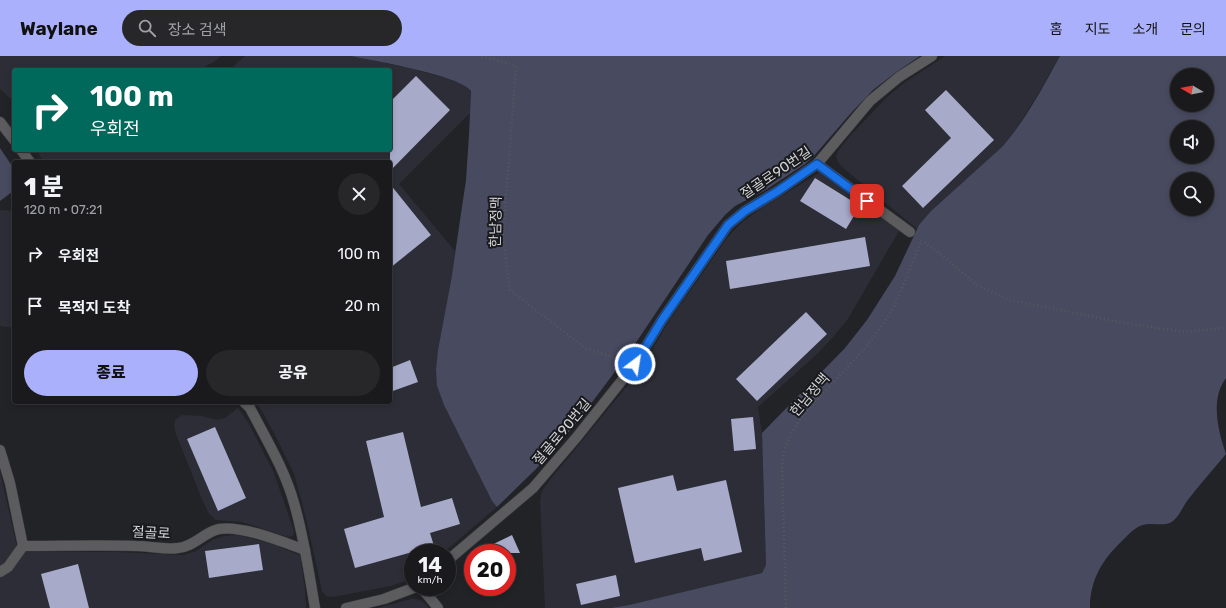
<!DOCTYPE html>
<html lang="ko">
<head>
<meta charset="utf-8">
<style>
	:root { --surface:#1a1a1d; --page:#27272a; --text:#f1f3f6; --muted:#9fa1a4; --line:#38383b; --accent:#aab0fb }
	body { margin:0; font-family:Rubik,"Noto Sans KR",sans-serif; background:var(--page); color:var(--text); height:100vh; display:flex; flex-direction:column; font-size:15px; white-space:nowrap }
	* { box-sizing:border-box; margin:0 }
	p { font-size:13px; color:var(--muted) }
	.icon { flex:none; width:22px; height:22px; fill:none; stroke:currentColor; stroke-width:2; stroke-linecap:round; stroke-linejoin:round }
	.map { position:relative; flex:1; overflow:hidden }
	.sheet { position:absolute; left:12px; top:104px; width:380px; height:244px; display:flex; flex-direction:column; background:var(--surface); border-radius:4px; box-shadow:0 2px 6px #0003,0 0 0 1px var(--line) }
	.sheet>* { flex:none }
	.banner { position:absolute; left:12px; top:12px; width:380px; height:84px; border-radius:4px; box-shadow:0 2px 6px #0003,0 0 0 1px var(--line); background:#00695c; color:#fff; overflow:hidden }
	.needle { width:26px; rotate:280deg }
	.controls { position:absolute; left:1170px; top:12px; display:grid; gap:8px }
	.controls a { display:grid; place-items:center; width:44px; height:44px; border-radius:50%; background:var(--surface); box-shadow:0 2px 6px #0003,0 0 0 1px var(--line); font-size:20px }
	.speed { position:absolute; left:404px; top:488px; display:flex; gap:8px; font-size:20px; font-weight:700; text-align:center }
	.speed>* { display:grid; place-content:center; width:52px; height:52px; border-radius:50%; background:var(--surface); box-shadow:0 2px 6px #0003,0 0 0 1px var(--line); line-height:1 }
	.speed small { font-size:10px; font-weight:400 }
	.speed .limit { border:6px solid #d22; background:#fff; color:#111 }
	.pin { position:absolute; display:grid; place-items:center; width:34px; height:34px; color:#fff; margin:-17px; border-radius:8px; box-shadow:0 2px 6px #0006 }
	.me { position:absolute; width:44px; margin:-22px; rotate:31deg; stroke-linejoin:round; filter:drop-shadow(0 0 3px #0008) }
	.turn { display:flex; align-items:center; gap:14px; height:84px; padding:0 12px; font-size:18px }
	.turn .icon { width:52px; height:52px; stroke-width:2.5 }
	.turn b { display:block; font-size:28px; line-height:34px }
	.round { display:grid; place-items:center; flex:none; width:42px; height:42px; border-radius:21px; background:var(--page) }
	.head { display:flex; align-items:center; justify-content:space-between; height:68px; padding:0 12px }
	h1 { font-size:24px; font-weight:800; line-height:30px }
	.cta { display:flex; gap:8px; margin-top:auto; padding:8px 12px }
	.cta a { flex:1; height:46px; border-radius:24px; background:var(--accent); color:#111; font-size:16px; font-weight:800; line-height:46px; text-align:center }
	.cta a+a { background:var(--page); color:var(--text) }
	ul { padding:0; list-style:none }
	li { display:flex; align-items:center; gap:12px; height:52px; padding:0 12px }
	li div { flex:1 }
	li b { display:block; font-size:15px }
	li em { font-style:normal }
	header { display:flex; align-items:center; gap:24px; box-sizing:border-box; height:56px; padding:0 20px; background:var(--accent); color:#111 }
	header strong { font-size:19px }
	nav { display:flex; gap:22px; margin-inline-start:auto; font-size:14px }
	.search { width:280px; height:36px; background:var(--page); display:flex; align-items:center; gap:10px; box-sizing:border-box; padding:0 14px; border-radius:22px; color:var(--muted); font-size:15px }
	.map>svg:first-child { display:block }
	.built { fill:#2c2d36 }
	.green { fill:#484a60; fill-rule:evenodd }
	.building { fill:#a7abc9 }
	.lines { fill:none; stroke-linecap:round; stroke-linejoin:round }
	.lane-casing { stroke:#3e3f43; stroke-width:11 }
	.street-casing { stroke:#3e3f43; stroke-width:11 }
	.path { stroke:#57585c; stroke-width:2.5; stroke-dasharray:1 3; stroke-linecap:butt }
	.lane { stroke:#5c5c5e; stroke-width:10 }
	.street { stroke:#5c5c5e; stroke-width:10 }
	.route-casing { stroke:#114b97; stroke-width:10 }
	.route { stroke:#1a73e8; stroke-width:7 }
	.labels { text-anchor:middle; dominant-baseline:central; stroke-width:4; stroke-linejoin:round; paint-order:stroke }
	.street-label { font-size:14px; fill:#d4d4d7; stroke:#191a1d }
</style>
</head>
<body>
<header>
<strong>Waylane</strong>
<div class="search"><svg class="icon" aria-label="search" viewBox="0 0 24 24"><circle cx="10" cy="10" r="6"/><path d="M15 15l6 6"/></svg>장소 검색</div>
<nav><a>홈</a><a>지도</a><a>소개</a><a>문의</a></nav>
</header>
<div class="map">
<svg width="1226" height="552" viewBox="0 0 1226 552">
	<rect width="100%" height="100%" fill="#222327"/>
	<g class="built">
		<polygon points="0,0 221,0 214,6 198,14 14,14 14,46 0,33"/>
		<polygon points="245,0 351,0 413,13 448,23 463,28 471,35 470,57 399,128 455,195 437,330 444,349 492,445 497,451 443,497 413,497 413,520 405,525 391,530 333,541 326,540 322,535 306,462 294,418 276,381 262,355 255,346 390,346 390,106 44,106 36,94 390,94 390,14 229,14"/>
		<polygon points="945,0 1060,0 1037,40 1013,78 1003,90 931,155 917,173 842,111 838,106 836,100 838,95 849,81 887,41 904,27"/>
		<polygon points="819,117 899,175 848,263 833,281 815,300 758,351 762,377 766,509 762,517 629,549 611,552 545,552 540,445 542,435 549,425 641,313 669,265 727,182 741,167 763,151"/>
		<polygon points="0,154 14,155 14,272 0,270"/>
		<polygon points="238,352 248,366 274,417 294,475 293,480 288,481 242,466 216,464 209,458 201,441 176,378 174,370 175,364 182,359 202,360 217,364 225,362"/>
		<polygon points="0,415 17,491 26,496 117,496 184,499 196,495 212,484 224,480 237,479 250,482 272,488 300,499 305,534 306,552 0,552"/>
		<polygon points="411,543 416,543 422,545 429,552 377,552"/>
	</g>
	<g class="green">
		<path d="M351,0H920L895,17L873,34L851,57L813,101L805,108L764,135L735,150L725,159L708,179L629,297L578,365L536,413L497,451L492,445L444,349L437,330L436,314L438,294L451,225L466,124L469,79L471,35C459,19 374,5 351,0Z"/>
		<path d="M1060,0H1226V322C1210,343 1218,375 1226,398C1213,414 1199,429 1187,445C1182,452 1180,459 1173,465C1164,472 1151,465 1140,470C1133,473 1127,480 1122,485C1102,504 1090,524 1090,552H611L629,549L762,517L766,509L762,377L845,292L867,264L895,220L919,169L931,155L1003,90C1026,63 1043,31 1060,0ZM1177,19H1207V49H1177ZM1177,71H1207V101H1177ZM1177,123H1207V153H1177Z"/>
		<polygon points="0,92 14,113 14,132 12,136 0,145"/>
	</g>
	<g class="building">
		<polygon points="416,20 450,54 390,115 390,46"/>
		<polygon points="946,34 994,84 923,152 902,130 951,82 925,54"/>
		<polygon points="815,122 860,150 846,173 800,145"/>
		<polygon points="390,128 431,179 390,212"/>
		<polygon points="865,181 870,210 730,233 726,205"/>
		<polygon points="806,256 827,278 757,345 736,323"/>
		<polygon points="410,304 418,326 390,336 390,312"/>
		<polygon points="753,361 756,393 734,395 731,363"/>
		<polygon points="215,371 246,442 218,455 187,383"/>
		<polygon points="403,376 421,451 452,442 460,468 430,477 434,490 355,512 344,473 384,461 366,385"/>
		<polygon points="673,419 677,435 726,424 742,496 704,505 701,492 635,507 618,432"/>
		<polygon points="512,479 520,497 475,497"/>
		<polygon points="259,488 263,514 209,522 205,495"/>
		<polygon points="78,508 89,552 50,552 41,518"/>
		<polygon points="616,519 620,540 581,549 576,528"/>
	</g>
	<g class="lines">
		<g class="lane-casing">
			<g id="lane">
				<polyline points="817,108 910,176"/>
				<polyline points="0,394 10,427 23,490"/>
				<polyline points="447,505 533,432 576,382 635,308 662,264 728,169 745,155 778,135 817,108 870,45 899,21 932,0"/>
				<path d="M0,516L8,511L23,490C61,490 98,489 136,490C150,490 165,494 178,492C194,491 204,476 219,473C242,469 283,486 305,494"/>
				<polyline points="421,531 438,552"/>
				<polyline points="346,552 384,543 416,531"/>
			</g>
		</g>
		<g class="street-casing">
			<g id="street">
				<polyline points="0,66 14,84"/>
				<polyline points="21,94 30,106"/>
				<path d="M244,346L250,352C266,383 285,414 294,447C304,481 309,517 315,552"/>
			</g>
		</g>
		<g class="path">
			<polyline points="482,0 516,10 503,183 510,234 585,292 622,304"/>
			<polyline points="921,184 942,199 978,230 1010,244 1119,266 1184,276 1226,272"/>
			<polyline points="786,552 782,411 784,395 792,376 802,360 867,290 883,268 894,251 921,186"/>
		</g>
		<use href="#lane" class="lane"/>
		<use href="#street" class="street"/>
	</g>
	<g class="lines">
		<g class="route-casing">
			<polyline id="route" points="635,308 662,264 728,169 745,155 778,135 817,108 867,145"/>
		</g>
		<use href="#route" class="route"/>
	</g>
	<g class="labels">
		<g class="street-label">
			<text transform="translate(776 117) rotate(-34)">절골로90번길</text>
			<text transform="translate(496 166) rotate(-89)">한남정맥</text>
			<text transform="translate(810 339) rotate(-49)">한남정맥</text>
			<text transform="translate(562 376) rotate(-50)">절골로90번길</text>
			<text transform="translate(151 477) rotate(3)">절골로</text>
		</g>
	</g>
</svg>
<div class="controls">
<a><svg class="needle" viewBox="-14 -14 28 28"><path d="M0-13l5 13h-10z" fill="#e53935"/><path d="M0 13l5-13h-10z" fill="#9fa1a4"/></svg></a>
<a><svg class="icon" aria-label="sound" viewBox="0 0 24 24"><path d="M4 9h4l5-4v14l-5-4H4zM17 9q2 3 0 6"/></svg></a>
<a><svg class="icon" aria-label="search" viewBox="0 0 24 24"><circle cx="10" cy="10" r="6"/><path d="M15 15l6 6"/></svg></a>
</div>
<div class="speed"><div>14<small>km/h</small></div><div class="limit">20</div></div>
<div class="pin" style="left:867px;top:145px;background:#d93025"><svg class="icon" aria-label="arrive" viewBox="0 0 24 24"><path d="M6 21V4h12l-3 4 3 4H6"/></svg></div>
<svg class="me" style="left:635px;top:308px" viewBox="-20 -20 40 40"><circle r="17" fill="#1a73e8" stroke="#fff" stroke-width="3"/><path d="M0-11L8 9 0 5-8 9z" fill="#fff"/></svg>
<div class="banner">
<div class="turn"><svg class="icon" aria-label="right" viewBox="0 0 24 24"><path d="M7 20v-9h11M14 6l5 5-5 5"/></svg><div><b>100 m</b>우회전</div></div>
</div>
<section class="sheet">
<div class="head"><div><h1>1 분</h1><p>120 m · 07:21</p></div><a class="round"><svg class="icon" aria-label="close" viewBox="0 0 24 24"><path d="M6 6l12 12M18 6L6 18"/></svg></a></div>
<ul>
<li><svg class="icon" aria-label="right" viewBox="0 0 24 24"><path d="M7 20v-9h11M14 6l5 5-5 5"/></svg><div><b>우회전</b></div><em>100 m</em></li>
<li><svg class="icon" aria-label="arrive" viewBox="0 0 24 24"><path d="M6 21V4h12l-3 4 3 4H6"/></svg><div><b>목적지 도착</b></div><em>20 m</em></li>
</ul>
<div class="cta"><a>종료</a><a>공유</a></div>
</section>
</div>
</body>
</html>
